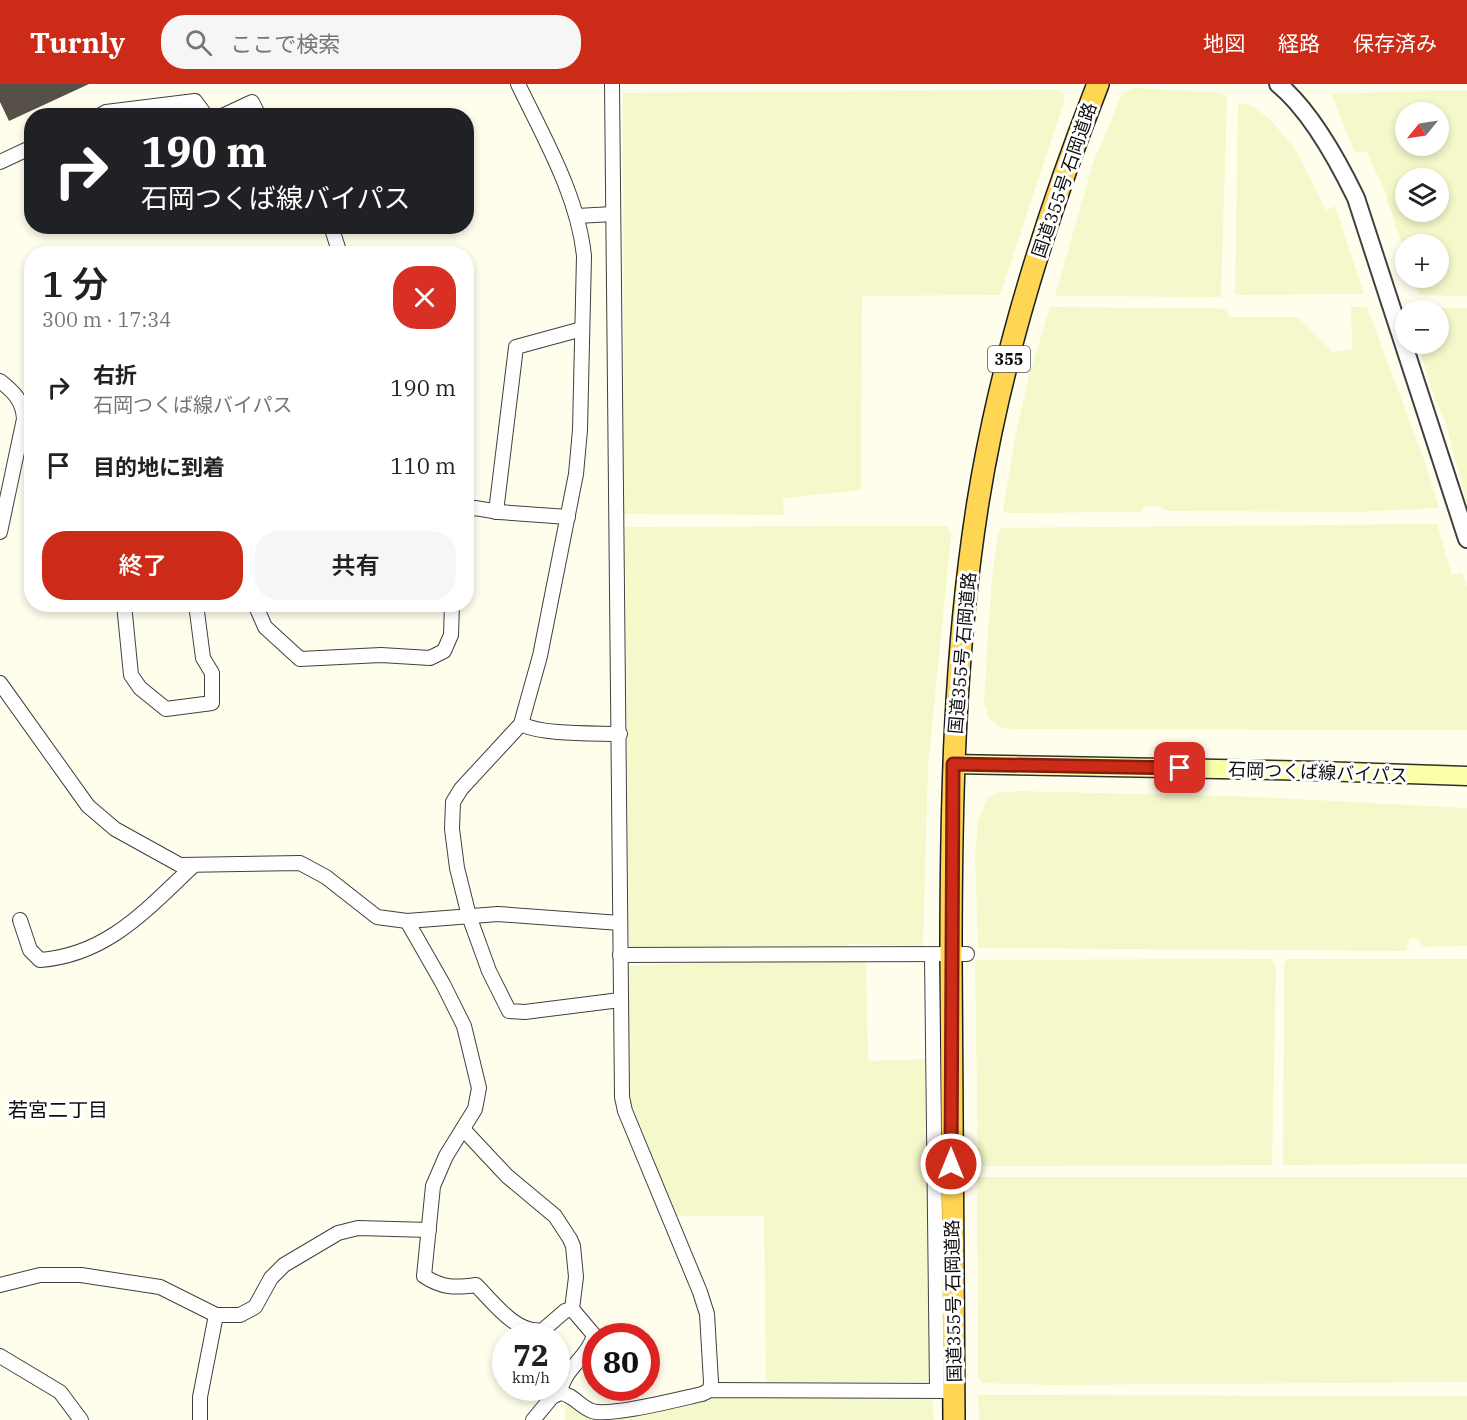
<!DOCTYPE html>
<html lang="ja">
<head>
<meta charset="utf-8">
<style>
	:root { --surface:#fff; --page:#f6f6f6; --text:#222; --muted:#767676; --accent:#cc2b17 }
	body { margin:0; font-family:"IBM Plex Serif","Noto Sans JP",serif; background:var(--page); color:var(--text); height:100vh; display:flex; flex-direction:column; font-size:22px; white-space:nowrap }
	* { box-sizing:border-box; margin:0 }
	p { font-size:20px; color:var(--muted) }
	.icon { flex:none; width:33px; height:33px; fill:none; stroke:currentColor; stroke-width:2; stroke-linecap:round; stroke-linejoin:round }
	.map { position:relative; flex:1; overflow:hidden }
	.details { position:absolute; left:24px; top:162px; width:450px; height:366px; display:flex; flex-direction:column; background:var(--surface); border-radius:24px; box-shadow:0 3px 9px #0003 }
	.details>* { flex:none }
	.guide { position:absolute; left:24px; top:24px; width:450px; height:126px; border-radius:24px; box-shadow:0 3px 9px #0003; background:#202124; color:#fff; overflow:hidden }
	.needle { width:39px; rotate:240deg }
	.controls { position:absolute; left:1395px; top:18px; display:grid; gap:12px }
	.controls a { display:grid; place-items:center; width:54px; height:54px; border-radius:50%; background:var(--surface); box-shadow:0 3px 9px #0003; font-size:30px }
	.speed { position:absolute; left:492px; top:1239px; display:flex; gap:12px; font-size:30px; font-weight:700; text-align:center }
	.speed>* { display:grid; place-content:center; width:78px; height:78px; border-radius:50%; background:var(--surface); box-shadow:0 3px 9px #0003; line-height:1 }
	.speed small { font-size:15px; font-weight:400 }
	.speed .limit { border:9px solid #d22; background:#fff; color:#111 }
	.pin { position:absolute; display:grid; place-items:center; width:51px; height:51px; color:#fff; margin:-26px; border-radius:12px; box-shadow:0 3px 9px #0006 }
	.me { position:absolute; width:66px; margin:-33px; rotate:0deg; stroke-linejoin:round; filter:drop-shadow(0 0 4px #0008) }
	.turn { display:flex; align-items:center; gap:21px; height:126px; padding:0 18px; font-size:27px }
	.turn .icon { width:78px; height:78px; stroke-width:2.5 }
	.turn b { display:block; font-size:42px; line-height:51px }
	.round { display:grid; place-items:center; flex:none; width:63px; height:63px; border-radius:24px; background:var(--page) }
	.headline { display:flex; align-items:center; justify-content:space-between; height:102px; padding:0 18px }
	h1 { font-size:36px; font-weight:600; line-height:45px }
	.action { display:flex; gap:12px; margin-top:auto; padding:12px 18px }
	.action a { flex:1; height:69px; border-radius:24px; background:var(--accent); color:#fff; font-size:24px; font-weight:600; line-height:69px; text-align:center }
	.action a+a { background:var(--page); color:var(--text) }
	ul { padding:0; list-style:none }
	li { display:flex; align-items:center; gap:18px; height:78px; padding:0 18px }
	li div { flex:1 }
	li b { display:block; font-size:22px }
	li em { font-style:normal }
	header { display:flex; align-items:center; gap:36px; box-sizing:border-box; height:84px; padding:0 30px; background:var(--accent); color:#fff }
	header strong { font-size:28px }
	nav { display:flex; gap:33px; margin-inline-start:auto; font-size:21px }
	.search { width:420px; height:54px; background:var(--page); display:flex; align-items:center; gap:15px; box-sizing:border-box; padding:0 21px; border-radius:24px; color:var(--muted); font-size:22px }
	.map>svg:first-child { display:block }
	.farmland { fill:#f5f8ca; fill-rule:evenodd }
	.building { fill:#575048 }
	.lines { fill:none; stroke-linecap:round; stroke-linejoin:round }
	.minor-casing { stroke:#404040; stroke-width:16 }
	.tertiary-casing { stroke:#404040; stroke-width:20 }
	.secondary-casing { stroke:#2f2f2f; stroke-width:21 }
	.trunk-casing { stroke:#1e1e1e; stroke-width:24 }
	.minor { stroke:#fff; stroke-width:14 }
	.tertiary { stroke:#fff; stroke-width:16 }
	.secondary { stroke:#fbffa8; stroke-width:18 }
	.trunk { stroke:#ffd654; stroke-width:21 }
	.route-casing { stroke:#851c0f; stroke-width:15 }
	.route { stroke:#cc2b17; stroke-width:10 }
	.labels { text-anchor:middle; dominant-baseline:central; stroke-width:6; stroke-linejoin:round; paint-order:stroke }
	.shield { fill:#fff; stroke:#565656; stroke-width:1.5 }
	.shield-label { font-size:16px; font-weight:bold; fill:#0d0d0d }
	.street-label { font-size:18px; fill:#0d0d0d; stroke:#fff }
	.neighbourhood-label { font-size:20px; fill:#0d0d0d; stroke:#fff }
</style>
</head>
<body>
<header>
<strong>Turnly</strong>
<div class="search"><svg class="icon" aria-label="search" viewBox="0 0 24 24"><circle cx="10" cy="10" r="6"/><path d="M15 15l6 6"/></svg>ここで検索</div>
<nav><a>地図</a><a>経路</a><a>保存済み</a></nav>
</header>
<div class="map">
<svg width="1467" height="1336" viewBox="0 0 1467 1336">
	<rect width="100%" height="100%" fill="#fffeed"/>
	<g class="farmland">
		<polygon points="1133,4 1221,9 1227,14 1221,213 1055,212 1093,79 1122,10"/>
		<polygon points="1058,6 1065,11 1064,18 1000,211 862,212 861,406 783,414 784,431 624,430 623,9"/>
		<path d="M1432,7H1467V212L1419,211L1413,194H1438V160H1406L1405,170L1383,103L1366,67L1355,69L1331,10ZM1406,28H1438V62H1406ZM1406,94H1438V128H1406Z"/>
		<polygon points="1238,19 1252,22 1269,34 1296,66 1326,126 1335,122 1364,210 1235,211"/>
		<polygon points="1050,223 1205,224 1227,225 1228,233 1298,233 1333,268 1352,265 1351,223 1367,223 1426,381 1439,424 1356,428 1168,427 1157,422 1143,423 1142,428 1005,429 1003,425 1015,354 1029,291"/>
		<polygon points="1414,224 1467,224 1467,419 1445,336 1433,310 1418,260 1438,260 1438,226 1414,226"/>
		<polygon points="1437,440 1452,491 1462,488 1467,503 1467,646 1011,645 1000,643 989,634 984,619 988,550 992,493 998,450 1001,444"/>
		<polygon points="947,442 951,452 928,684 923,862 849,860 848,865 651,865 629,862 625,443"/>
		<polygon points="1019,707 1258,713 1467,724 1467,862 1421,863 1419,855 1410,854 1406,867 978,864 975,773 978,737 987,714 996,709"/>
		<polygon points="1272,875 1276,882 1272,1081 982,1082 978,1077 975,876"/>
		<polygon points="1287,875 1467,875 1467,1080 1283,1081 1284,881"/>
		<polygon points="866,877 868,977 925,975 929,1298 766,1298 764,1132 675,1132 632,1023 630,1010 627,882 699,878"/>
		<polygon points="977,1093 1467,1093 1467,1298 1053,1301 982,1299 978,1293"/>
		<polygon points="715,1311 932,1313 934,1336 565,1336 565,1318 582,1327 609,1334 709,1315"/>
		<polygon points="978,1311 1467,1312 1467,1336 979,1336"/>
	</g>
	<polygon class="building" points="0,0 89,0 9,37 0,18"/>
	<g class="lines">
		<g class="minor-casing">
			<g id="minor">
				<path d="M518,0C544,54 578,112 584,172L580,346L576,390L540,572L521,640L461,705L453,718L452,745L457,784L469,832L489,887L509,927L525,928L620,916"/>
				<polyline points="612,0 622,1013 625,1027 700,1208 707,1230 711,1298 710,1306"/>
				<polyline points="99,32 106,28 195,17 206,32"/>
				<polyline points="222,32 252,18 259,32"/>
				<polyline points="0,78 32,63"/>
				<polyline points="577,132 613,130"/>
				<polyline points="331,142 340,170"/>
				<path d="M0,297C14,308 23,317 24,335L0,448"/>
				<polyline points="466,427 475,424 499,428 568,433"/>
				<polyline points="496,428 516,263 582,245"/>
				<polyline points="124,520 131,591 140,604 166,625 212,619 212,589 203,574 196,520"/>
				<polyline points="255,520 265,543 300,575 381,571 430,574 444,567 451,551 452,520"/>
				<polyline points="0,599 88,722 115,745 180,781 300,779 326,793 377,833 407,837 498,830 620,839"/>
				<path d="M521,640C542,651 594,649 620,650"/>
				<path d="M20,836L30,866L40,876C107,871 146,826 192,783"/>
				<path d="M407,837L443,900L464,942L479,1004L475,1025L446,1072L433,1102L424,1192C442,1204 455,1204 476,1201C493,1218 517,1251 543,1246L565,1227L572,1225"/>
				<polyline points="620,871 967,870"/>
				<polyline points="932,871 937,1305"/>
				<path d="M463,1045L507,1092L555,1132L570,1155L573,1162L576,1193L572,1225L594,1251C588,1274 563,1285 560,1309"/>
				<polyline points="0,1201 40,1191 81,1191 160,1203 216,1231 240,1231 255,1223 271,1194 284,1181 338,1149 358,1144 429,1146"/>
				<polyline points="0,1272 60,1308 81,1336"/>
				<polyline points="200,1336 200,1313 216,1231"/>
				<path d="M533,1336L552,1313L560,1309C573,1310 580,1323 592,1327C611,1333 679,1315 702,1310L710,1306L954,1307"/>
			</g>
		</g>
		<g class="tertiary-casing">
			<path id="tertiary" d="M1278,0C1310,26 1338,77 1356,114L1467,455"/>
		</g>
		<g class="secondary-casing">
			<polyline id="secondary" points="953,680 1319,687 1467,692"/>
		</g>
		<g class="trunk-casing">
			<path id="trunk" d="M954,1336C954,1182 951,1027 951,873C951,721 954,569 978,418C1001,275 1045,135 1098,0"/>
		</g>
		<use href="#minor" class="minor"/>
		<use href="#tertiary" class="tertiary"/>
		<use href="#secondary" class="secondary"/>
		<use href="#trunk" class="trunk"/>
	</g>
	<g class="lines">
		<g class="route-casing">
			<polyline id="route" points="951,1080 953,680 1180,684"/>
		</g>
		<use href="#route" class="route"/>
	</g>
	<g class="labels">
		<rect class="shield" x="988" y="262" width="42" height="26" rx="4.5"/>
		<g class="shield-label">
			<text x="1009" y="275">355</text>
		</g>
		<g class="street-label">
			<text transform="translate(1064 96) rotate(-71)">国道355号 石岡道路</text>
			<text transform="translate(962 569) rotate(-85)">国道355号 石岡道路</text>
			<text transform="translate(1318 688) rotate(2)">石岡つくば線バイパス</text>
			<text transform="translate(953 1217) rotate(-91)">国道355号 石岡道路</text>
		</g>
		<g class="neighbourhood-label">
			<text x="58" y="1025">若宮二丁目</text>
		</g>
	</g>
</svg>
<div class="controls">
<a><svg class="needle" viewBox="-14 -14 28 28"><path d="M0-13l5 13h-10z" fill="#e53935"/><path d="M0 13l5-13h-10z" fill="#767676"/></svg></a>
<a><svg class="icon" aria-label="layers" viewBox="0 0 24 24"><path d="M12 4l9 5-9 5-9-5zM3 14l9 5 9-5"/></svg></a>
<a>+</a>
<a>−</a>
</div>
<div class="speed"><div>72<small>km/h</small></div><div class="limit">80</div></div>
<div class="pin" style="left:1180px;top:684px;background:#d93025"><svg class="icon" aria-label="arrive" viewBox="0 0 24 24"><path d="M6 21V4h12l-3 4 3 4H6"/></svg></div>
<svg class="me" style="left:951px;top:1080px" viewBox="-20 -20 40 40"><circle r="17" fill="#cc2b17" stroke="#fff" stroke-width="3"/><path d="M0-11L8 9 0 5-8 9z" fill="#fff"/></svg>
<div class="guide">
<div class="turn"><svg class="icon" aria-label="right" viewBox="0 0 24 24"><path d="M7 20v-9h11M14 6l5 5-5 5"/></svg><div><b>190 m</b>石岡つくば線バイパス</div></div>
</div>
<section class="details">
<div class="headline"><div><h1>1 分</h1><p>300 m · 17:34</p></div><a class="round" style="background:#d93025;color:#fff"><svg class="icon" aria-label="close" viewBox="0 0 24 24"><path d="M6 6l12 12M18 6L6 18"/></svg></a></div>
<ul>
<li><svg class="icon" aria-label="right" viewBox="0 0 24 24"><path d="M7 20v-9h11M14 6l5 5-5 5"/></svg><div><b>右折</b><p>石岡つくば線バイパス</p></div><em>190 m</em></li>
<li><svg class="icon" aria-label="arrive" viewBox="0 0 24 24"><path d="M6 21V4h12l-3 4 3 4H6"/></svg><div><b>目的地に到着</b></div><em>110 m</em></li>
</ul>
<div class="action"><a>終了</a><a>共有</a></div>
</section>
</div>
</body>
</html>
